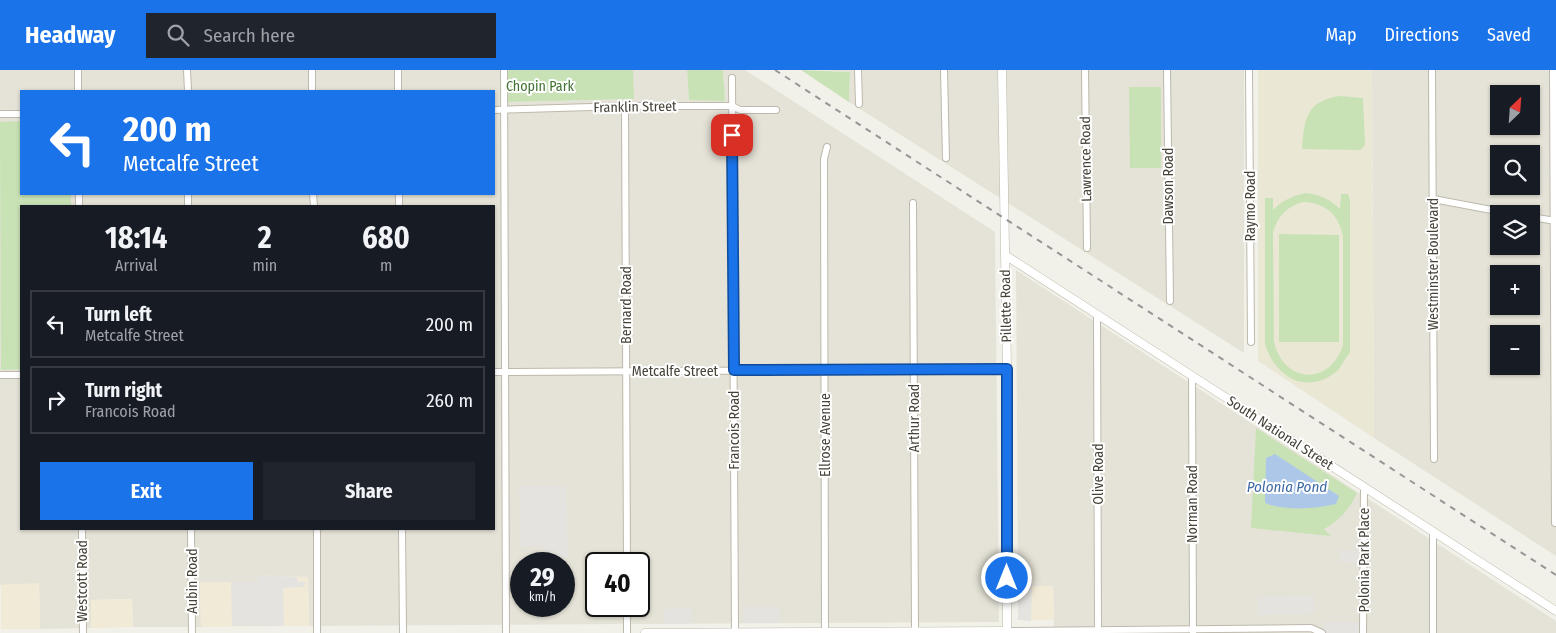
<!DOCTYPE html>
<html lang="en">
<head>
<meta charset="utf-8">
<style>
	:root { --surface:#171b24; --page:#20242c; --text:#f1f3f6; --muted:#9ea1a6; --line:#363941; --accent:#1a73e8 }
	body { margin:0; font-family:"Fira Sans Condensed",sans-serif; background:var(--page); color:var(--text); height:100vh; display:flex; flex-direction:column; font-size:19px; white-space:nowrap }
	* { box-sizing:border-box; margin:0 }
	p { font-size:16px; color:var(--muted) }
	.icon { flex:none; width:28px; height:28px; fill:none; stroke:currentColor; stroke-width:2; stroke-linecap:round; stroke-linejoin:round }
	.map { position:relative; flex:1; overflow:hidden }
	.panel { position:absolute; left:20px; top:135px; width:475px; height:325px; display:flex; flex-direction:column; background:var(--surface); border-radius:0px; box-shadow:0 1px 4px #0004 }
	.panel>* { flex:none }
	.top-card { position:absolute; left:20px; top:20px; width:475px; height:105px; border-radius:0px; box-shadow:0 1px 4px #0004; background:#1a73e8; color:#fff; overflow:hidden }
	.needle { width:32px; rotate:25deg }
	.tools { position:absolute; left:1490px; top:15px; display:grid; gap:10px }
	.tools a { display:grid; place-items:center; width:50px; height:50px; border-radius:0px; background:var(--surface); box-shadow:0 1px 4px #0004; font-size:25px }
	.speed { position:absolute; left:510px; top:482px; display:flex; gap:10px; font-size:25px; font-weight:700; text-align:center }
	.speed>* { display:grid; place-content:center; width:65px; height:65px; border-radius:50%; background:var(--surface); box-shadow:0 1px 4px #0004; line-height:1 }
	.speed small { font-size:12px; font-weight:400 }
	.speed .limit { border:2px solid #111; border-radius:8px; background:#fff; color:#111 }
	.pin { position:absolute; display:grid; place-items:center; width:42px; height:42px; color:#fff; margin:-21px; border-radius:10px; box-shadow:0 2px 8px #0006 }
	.me { position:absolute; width:55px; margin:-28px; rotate:0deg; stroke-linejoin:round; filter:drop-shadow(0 0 4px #0008) }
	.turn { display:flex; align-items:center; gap:18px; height:105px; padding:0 20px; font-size:22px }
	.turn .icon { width:65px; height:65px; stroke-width:2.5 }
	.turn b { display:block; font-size:35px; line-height:42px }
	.eta { display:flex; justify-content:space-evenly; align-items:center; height:85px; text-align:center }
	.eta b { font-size:30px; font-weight:700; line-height:35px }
	.action { display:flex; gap:10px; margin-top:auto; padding:10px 20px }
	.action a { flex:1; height:58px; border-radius:0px; background:var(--accent); color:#fff; font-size:20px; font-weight:700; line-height:58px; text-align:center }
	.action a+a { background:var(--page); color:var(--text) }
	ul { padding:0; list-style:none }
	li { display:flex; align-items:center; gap:15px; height:68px; margin:0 10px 8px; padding:0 10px; border:2px solid var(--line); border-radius:0px }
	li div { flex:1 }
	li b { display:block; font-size:19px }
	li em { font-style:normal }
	header { display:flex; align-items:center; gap:30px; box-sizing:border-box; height:70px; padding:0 25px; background:var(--accent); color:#fff }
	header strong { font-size:24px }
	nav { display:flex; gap:28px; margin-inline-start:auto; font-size:18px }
	.search { width:350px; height:45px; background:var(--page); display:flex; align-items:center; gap:12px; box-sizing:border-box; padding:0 18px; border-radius:0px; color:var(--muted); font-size:19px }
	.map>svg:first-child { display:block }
	.residential { fill:#e5e3d7; fill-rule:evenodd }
	.commercial { fill:#f1ead6 }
	.education { fill:#eae7d4 }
	.green { fill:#c8e2b6; fill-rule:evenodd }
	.parking { fill:#e4e3e0 }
	.water { fill:#acc7e8 }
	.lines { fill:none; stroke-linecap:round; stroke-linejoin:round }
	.minor-casing { stroke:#bdb9ac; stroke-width:8 }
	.tertiary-casing { stroke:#bdb9ac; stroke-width:9 }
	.minor { stroke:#fff; stroke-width:6 }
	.tertiary { stroke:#fff; stroke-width:8 }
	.rail { stroke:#969696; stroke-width:2; stroke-dasharray:6 6; stroke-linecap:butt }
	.route-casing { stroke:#114b97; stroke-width:12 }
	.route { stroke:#1a73e8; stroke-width:9 }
	.labels { text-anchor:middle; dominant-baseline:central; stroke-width:4; stroke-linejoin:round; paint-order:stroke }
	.park-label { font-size:14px; fill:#407032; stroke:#fff }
	.street-label { font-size:14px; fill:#454238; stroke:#fff }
	.water-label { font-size:15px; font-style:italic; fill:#3e6aa4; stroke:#fff }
</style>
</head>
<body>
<header>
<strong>Headway</strong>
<div class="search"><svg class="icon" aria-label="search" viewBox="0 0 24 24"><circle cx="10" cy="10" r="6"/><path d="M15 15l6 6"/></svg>Search here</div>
<nav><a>Map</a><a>Directions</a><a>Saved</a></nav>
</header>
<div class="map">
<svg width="1556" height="563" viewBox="0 0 1556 563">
	<rect width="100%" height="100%" fill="#f2f1e9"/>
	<g class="residential">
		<path d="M0,0H508V32L633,29V0H687L689,30H725L723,0H745L995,162L999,552L309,556L308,507L258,506V512L200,513L201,557H133L132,529L91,530V558L40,559L39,514L0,515ZM21,21H494V124H21ZM21,136H494V459H21ZM521,494H564V536H521ZM596,494H639V536H596Z"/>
		<polygon points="820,0 1244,0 1244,283 849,32 850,2"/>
		<path d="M1372,0H1556V486L1374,368ZM1499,24H1531V56H1499ZM1499,84H1531V116H1499ZM1499,144H1531V176H1499ZM1499,204H1531V236H1499ZM1499,264H1531V296H1499Z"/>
		<polygon points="1016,200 1556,551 1556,563 1054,563 1053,516 1018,516"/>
	</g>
	<g class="commercial">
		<polygon points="258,505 308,507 309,556 201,557 200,512 258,512"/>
		<polygon points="39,513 40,559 1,559 1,515"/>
		<polygon points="1018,516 1053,516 1054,550 1018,550"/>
		<polygon points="132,529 133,557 91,558 91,530"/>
	</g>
	<polygon class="education" points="1258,0 1372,0 1374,368 1258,291"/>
	<g class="green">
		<polygon points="508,0 633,0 634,29 508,32"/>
		<polygon points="687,0 723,0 725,31 689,30"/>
		<polygon points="801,0 850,2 849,32"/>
		<polygon points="1129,17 1161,17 1161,98 1130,98"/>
		<path d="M1340,26L1363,28L1365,75L1360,80L1302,79C1304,49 1306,31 1340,26Z"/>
		<polygon points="21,51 21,124 71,124 71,136 21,136 21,299 1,300 0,52"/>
		<path d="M1306,123C1321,125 1329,129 1340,139L1341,124H1348L1350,130V283C1345,286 1343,296 1337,301C1307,326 1275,307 1265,274V128H1273V140C1283,130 1292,126 1306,123ZM1303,132C1326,133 1338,144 1343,166V275C1330,316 1284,314 1274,272L1273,163C1278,146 1286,137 1303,132Z"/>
		<polygon points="1279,164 1339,165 1339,272 1279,272"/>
		<path d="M1256,358L1357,423C1350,439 1339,451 1324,459L1331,466L1251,458Z"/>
	</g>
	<g class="parking">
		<polygon points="519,416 566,416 568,487 556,487 556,483 543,481 543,475 520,477"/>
		<polygon points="1340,480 1360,481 1360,493 1340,492"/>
		<polygon points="258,505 297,507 298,512 306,512 304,517 283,518 284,556 232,556 231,512 258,512"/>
		<polygon points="1018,516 1032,516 1031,551 1018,550"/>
		<polygon points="1314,526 1315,543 1259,545 1258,527"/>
		<polygon points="744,537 779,537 779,553 745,553"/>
		<polygon points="691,538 691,554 665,554 663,539"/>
		<rect x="1324" y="552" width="37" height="11"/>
	</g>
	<path class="water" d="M1275,384L1339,426L1336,434C1313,439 1287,441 1265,433L1266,388Z"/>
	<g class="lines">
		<g class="minor-casing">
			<g id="minor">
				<polyline points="78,0 78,21"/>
				<polyline points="187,0 188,21"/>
				<polyline points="312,0 312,21"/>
				<polyline points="398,0 398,21"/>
				<polyline points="504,0 506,563"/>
				<polyline points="858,0 859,34"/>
				<polyline points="944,0 946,88"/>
				<polyline points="1085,0 1087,178"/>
				<polyline points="1167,0 1170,231"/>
				<polyline points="1249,0 1251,272"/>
				<polyline points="1432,0 1434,389"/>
				<polyline points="1553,0 1555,453"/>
				<polyline points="732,8 735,563"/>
				<polyline points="625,36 627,494"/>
				<polyline points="494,40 625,36 732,36 740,40 776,40"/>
				<polyline points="0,44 21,44"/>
				<polyline points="79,124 79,136"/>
				<polyline points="188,124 188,136"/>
				<polyline points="313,124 314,136"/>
				<polyline points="399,124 399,136"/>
				<polyline points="1433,129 1513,144"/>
				<polyline points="913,133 915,563"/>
				<polyline points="1531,147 1556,151"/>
				<polyline points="1097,245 1098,563"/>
				<polyline points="494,302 1007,299"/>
				<polyline points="0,305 21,305"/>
				<polyline points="1192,306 1193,562"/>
				<polyline points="82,459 83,563"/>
				<polyline points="191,459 192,563"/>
				<polyline points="317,459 317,563"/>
				<polyline points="402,459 403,563"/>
				<polyline points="1433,462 1433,563"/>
				<polyline points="627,536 627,563"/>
				<polyline points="1007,561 1311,558 1322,563"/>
				<polyline points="825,563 824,89 827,77"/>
				<polyline points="1363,563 1364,417"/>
			</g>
		</g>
		<g class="tertiary-casing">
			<g id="tertiary">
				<polyline points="1002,0 1007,299 1007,563"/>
				<polyline points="1005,185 1556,541"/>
				<polyline points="645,563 1007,561"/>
			</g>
		</g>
		<use href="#minor" class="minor"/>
		<use href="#tertiary" class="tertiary"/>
		<polyline class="rail" points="775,0 1556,505"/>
	</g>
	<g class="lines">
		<g class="route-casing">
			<polyline id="route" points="732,65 734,300 1007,299 1007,508"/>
		</g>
		<use href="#route" class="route"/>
	</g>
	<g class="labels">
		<g class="park-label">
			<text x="540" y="16">Chopin Park</text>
		</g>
		<g class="street-label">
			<text transform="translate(635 37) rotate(-1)">Franklin Street</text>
			<text transform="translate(1086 89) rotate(-91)">Lawrence Road</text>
			<text transform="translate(1168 116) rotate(-90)">Dawson Road</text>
			<text transform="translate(1250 136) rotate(-90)">Raymo Road</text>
			<text transform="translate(1433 194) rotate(-90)">Westminster Boulevard</text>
			<text transform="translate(626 235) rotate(-90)">Bernard Road</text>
			<text transform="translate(1006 236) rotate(-91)">Pillette Road</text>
			<text x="675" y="301">Metcalfe Street</text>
			<text transform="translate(914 348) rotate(-90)">Arthur Road</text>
			<text transform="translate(734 360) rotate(-90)">Francois Road</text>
			<text transform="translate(1280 363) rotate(33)">South National Street</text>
			<text transform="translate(825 365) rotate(-90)">Ellrose Avenue</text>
			<text transform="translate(1098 404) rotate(-90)">Olive Road</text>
			<text transform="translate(1192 434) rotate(-90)">Norman Road</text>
			<text transform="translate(1364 490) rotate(-90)">Polonia Park Place</text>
			<text transform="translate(82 511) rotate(-90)">Westcott Road</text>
			<text transform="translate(192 511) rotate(-90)">Aubin Road</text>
		</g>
		<g class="water-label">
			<text x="1287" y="417">Polonia Pond</text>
		</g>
	</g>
</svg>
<div class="tools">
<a><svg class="needle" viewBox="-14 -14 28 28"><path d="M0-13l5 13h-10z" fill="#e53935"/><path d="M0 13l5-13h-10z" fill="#9ea1a6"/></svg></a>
<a><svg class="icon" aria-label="search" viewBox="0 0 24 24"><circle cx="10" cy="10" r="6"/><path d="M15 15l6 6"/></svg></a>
<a><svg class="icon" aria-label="layers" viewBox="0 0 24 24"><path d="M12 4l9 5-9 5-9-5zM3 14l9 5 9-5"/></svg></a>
<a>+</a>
<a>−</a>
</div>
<div class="speed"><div>29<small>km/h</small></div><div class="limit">40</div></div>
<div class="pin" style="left:732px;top:65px;background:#d93025"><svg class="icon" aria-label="arrive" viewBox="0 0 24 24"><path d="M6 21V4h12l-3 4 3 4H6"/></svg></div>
<svg class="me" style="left:1007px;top:508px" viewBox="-20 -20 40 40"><circle r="17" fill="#1a73e8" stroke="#fff" stroke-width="3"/><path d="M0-11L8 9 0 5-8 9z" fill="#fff"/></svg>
<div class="top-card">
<div class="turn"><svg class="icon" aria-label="left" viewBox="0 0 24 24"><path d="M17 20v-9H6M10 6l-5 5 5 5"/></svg><div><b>200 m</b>Metcalfe Street</div></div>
</div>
<section class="panel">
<div class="eta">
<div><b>18:14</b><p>Arrival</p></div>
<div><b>2</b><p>min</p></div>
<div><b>680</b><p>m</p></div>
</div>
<ul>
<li><svg class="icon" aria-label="left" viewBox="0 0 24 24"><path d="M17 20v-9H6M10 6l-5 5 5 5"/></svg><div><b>Turn left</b><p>Metcalfe Street</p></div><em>200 m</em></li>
<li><svg class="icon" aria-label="right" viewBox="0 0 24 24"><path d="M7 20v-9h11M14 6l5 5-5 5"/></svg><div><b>Turn right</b><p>Francois Road</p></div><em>260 m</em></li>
</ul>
<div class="action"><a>Exit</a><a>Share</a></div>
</section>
</div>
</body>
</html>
